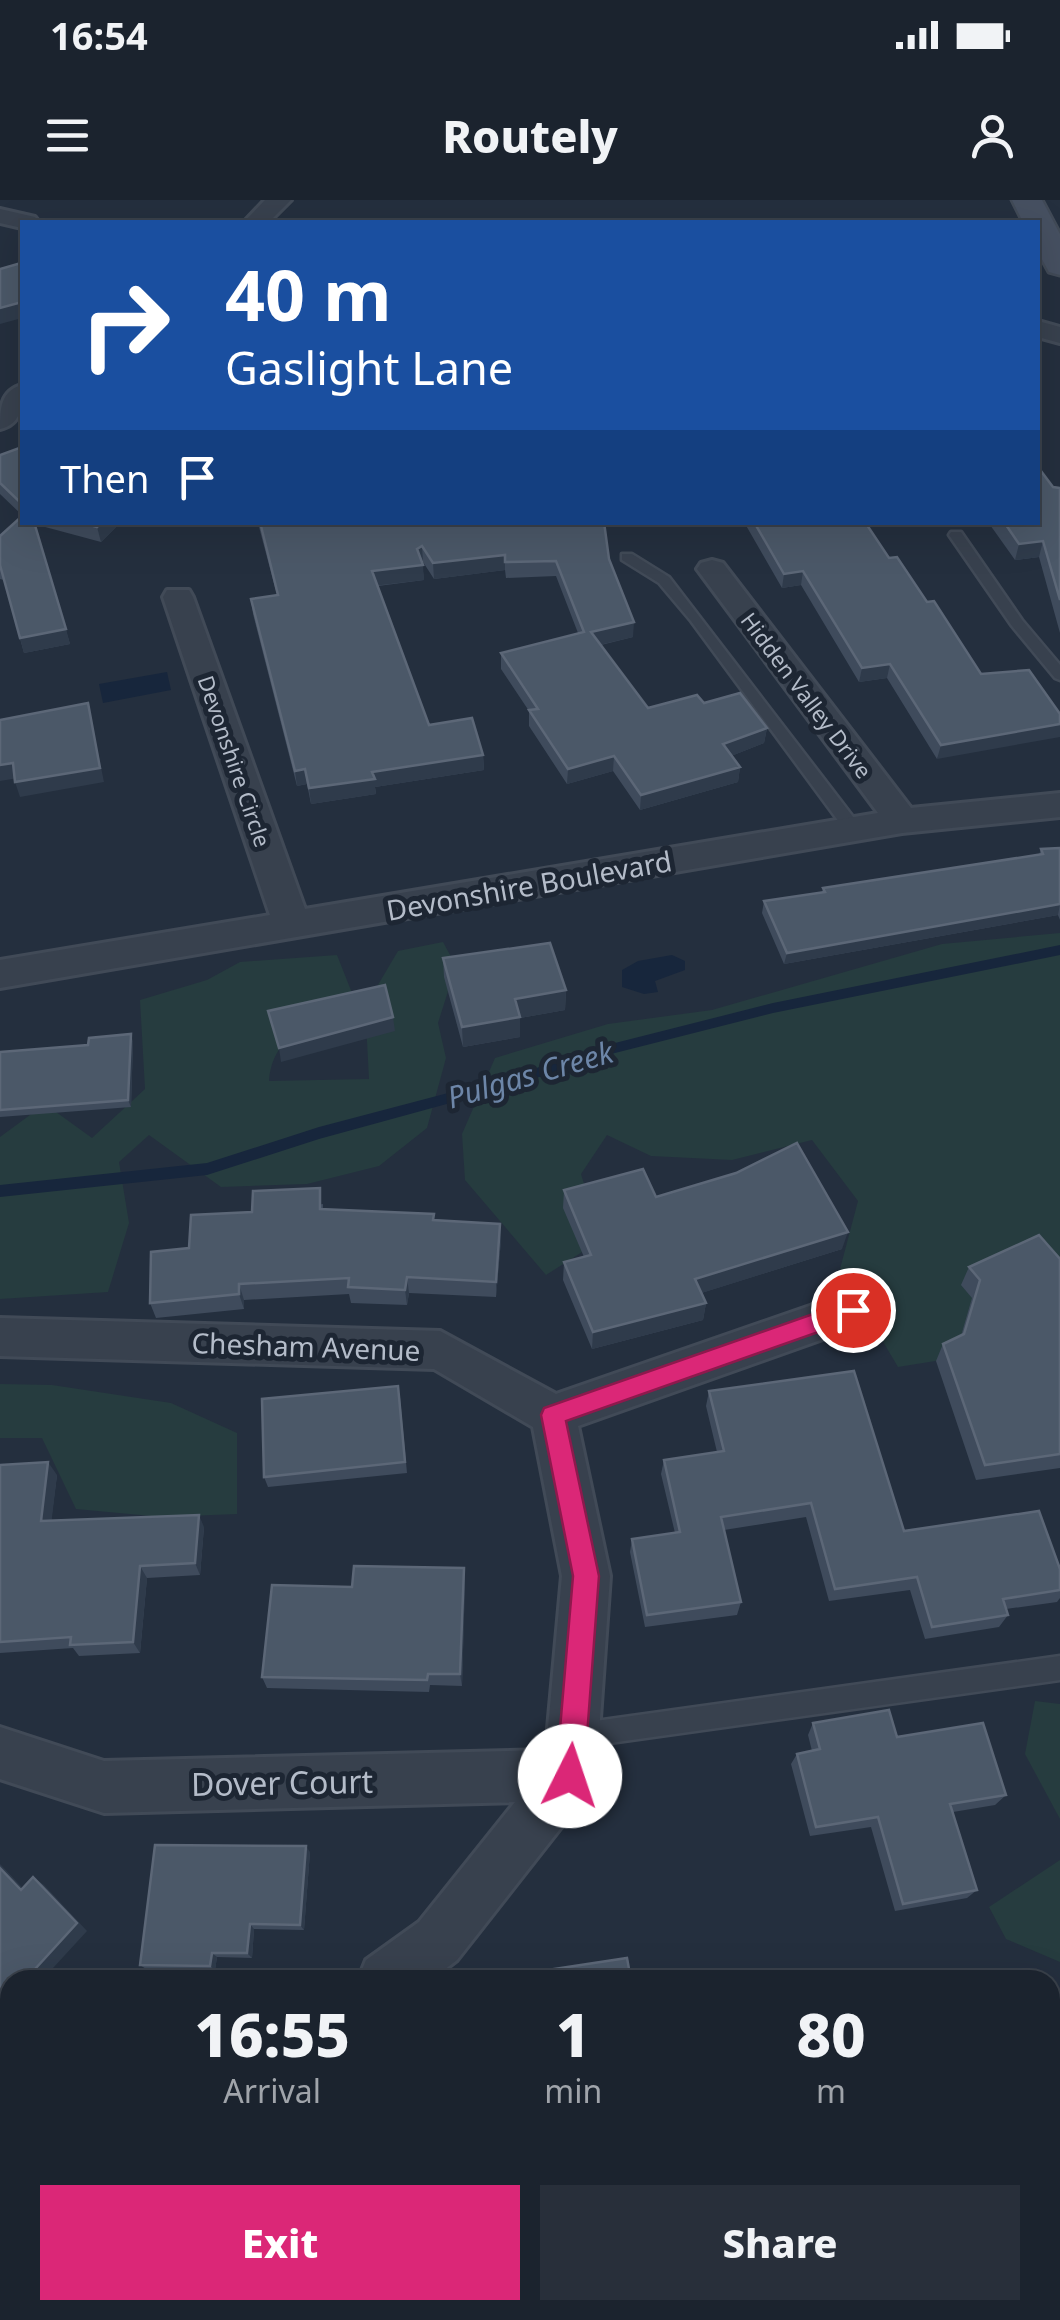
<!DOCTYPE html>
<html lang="en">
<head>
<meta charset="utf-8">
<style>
	:root { --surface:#1b232e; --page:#282f3a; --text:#f1f3f6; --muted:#a0a4aa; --line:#39404a; --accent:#db2777 }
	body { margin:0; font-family:"Noto Sans",sans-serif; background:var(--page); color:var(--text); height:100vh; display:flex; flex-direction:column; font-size:38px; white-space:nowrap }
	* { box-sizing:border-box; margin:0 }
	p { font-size:32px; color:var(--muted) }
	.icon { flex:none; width:55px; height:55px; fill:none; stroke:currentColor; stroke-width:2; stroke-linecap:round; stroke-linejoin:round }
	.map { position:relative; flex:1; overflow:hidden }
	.side { position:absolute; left:0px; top:1770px; width:1060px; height:350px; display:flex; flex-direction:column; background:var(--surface); border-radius:30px 30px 0 0; box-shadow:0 10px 40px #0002,0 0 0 2px var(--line) }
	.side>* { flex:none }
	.hud { position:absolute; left:20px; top:20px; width:1020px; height:305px; border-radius:0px; box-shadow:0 10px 40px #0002,0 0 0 2px var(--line); background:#1a4fa0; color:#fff; overflow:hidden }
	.pin { position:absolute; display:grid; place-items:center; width:85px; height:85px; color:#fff; margin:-42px; border:5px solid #fff; border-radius:50%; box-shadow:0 2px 10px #0007 }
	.me { position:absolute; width:110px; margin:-55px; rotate:4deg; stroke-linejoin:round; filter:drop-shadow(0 0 8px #0008) }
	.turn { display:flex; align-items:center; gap:35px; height:210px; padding:0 40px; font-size:45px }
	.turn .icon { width:130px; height:130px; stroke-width:2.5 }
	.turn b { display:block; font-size:70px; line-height:85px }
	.then { display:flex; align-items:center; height:95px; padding:0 40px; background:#0003; gap:20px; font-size:38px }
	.eta { display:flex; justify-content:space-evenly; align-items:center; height:170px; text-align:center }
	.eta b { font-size:60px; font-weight:800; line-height:70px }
	.cta { display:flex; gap:20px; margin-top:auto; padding:20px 40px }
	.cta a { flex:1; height:115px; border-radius:0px; background:var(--accent); color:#fff; font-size:40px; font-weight:800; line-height:115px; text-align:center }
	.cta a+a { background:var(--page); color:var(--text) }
	.status { display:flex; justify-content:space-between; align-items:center; height:70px; padding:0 50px; background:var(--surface); direction:ltr }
	.status svg { height:28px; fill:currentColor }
	header { display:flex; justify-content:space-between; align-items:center; height:130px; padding:0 40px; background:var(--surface); font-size:45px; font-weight:800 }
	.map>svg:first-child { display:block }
	.green { fill:#263c3f }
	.water { fill:#17263c }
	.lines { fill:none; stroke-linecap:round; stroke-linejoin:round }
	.stream { fill:#17263c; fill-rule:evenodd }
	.lane-casing { stroke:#414a57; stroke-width:5 }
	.street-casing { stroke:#414a57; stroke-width:6 }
	.secondary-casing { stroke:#414a57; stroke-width:5 }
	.lane { fill:#38414e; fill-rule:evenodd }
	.street { fill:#38414e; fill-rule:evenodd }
	.secondary { fill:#465061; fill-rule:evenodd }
	.wall { fill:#3f4b5c }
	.shaded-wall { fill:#2f3b4b }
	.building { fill:#4b5868; stroke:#5c6777; stroke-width:2.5 }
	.route { fill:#db2777; stroke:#8e194d; stroke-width:2.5 }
	.labels { text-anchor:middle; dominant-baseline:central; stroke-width:10; stroke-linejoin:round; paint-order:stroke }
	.far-street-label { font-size:22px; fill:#b4bcc9; stroke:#1d2633 }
	.street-label { font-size:28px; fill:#b4bcc9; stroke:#1d2633 }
	.water-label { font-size:30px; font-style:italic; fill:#6d86a8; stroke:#1d2633 }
	.near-street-label { font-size:32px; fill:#b4bcc9; stroke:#1d2633 }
</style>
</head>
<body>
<div class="status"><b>16:54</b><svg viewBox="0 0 49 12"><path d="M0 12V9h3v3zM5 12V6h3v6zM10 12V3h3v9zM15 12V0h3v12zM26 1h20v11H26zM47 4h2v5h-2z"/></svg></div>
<header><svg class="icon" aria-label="menu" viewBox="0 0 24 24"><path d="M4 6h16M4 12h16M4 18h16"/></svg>Routely<svg class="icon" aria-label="person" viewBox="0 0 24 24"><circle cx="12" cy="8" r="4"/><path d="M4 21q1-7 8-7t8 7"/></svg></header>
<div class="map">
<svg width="1060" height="2120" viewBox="0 0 1060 2120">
	<rect width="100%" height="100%" fill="#242f3e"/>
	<g class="green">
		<polygon points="1060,733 1060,1060 991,1152 898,1167 840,1069 858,1001 812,940 732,960 651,956 607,935 581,974 601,1040 546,1075 465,980 462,934 495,858 608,824 712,810 942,744"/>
		<path d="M443,742L456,766L438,823L446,858L427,928L379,966L307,984L221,987L149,935L119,962L129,1023L108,1092L0,1099V937L45,904L92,938L145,889L140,800L207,780L240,762L337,755L354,798C316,818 272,834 269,881L369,879L366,822L372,795L398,751Z"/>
		<polygon points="0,1184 52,1185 171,1203 237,1233 237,1314 162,1317 76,1309 42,1238 0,1238"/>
		<polygon points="1035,1501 1060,1504 1060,1619 1025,1554"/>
		<polygon points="1060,1660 1060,1762 1006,1739 989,1707"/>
		<polygon points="10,1851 10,2014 0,2015 0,1859"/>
	</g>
	<g class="water">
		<polygon points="167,472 171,490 103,503 99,484"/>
		<polygon points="672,755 685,761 685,770 655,781 658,792 644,794 622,787 622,770 638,761"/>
	</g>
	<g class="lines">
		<polygon class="stream" points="1060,745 1060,755 773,813 615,853 505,888 319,939 207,975 0,997 0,985 207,963 319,927 505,878 615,843 773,803"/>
		<g class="lane-casing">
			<g id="lane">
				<polygon points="951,332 961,332 1022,420 1060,465 1060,480 1055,478 1012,426 949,335"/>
				<polygon points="622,354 632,354 669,377 860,626 860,634 848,634 691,421 659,383 622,360"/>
				<polygon points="1060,1456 1060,1480 574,1548 566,1544 562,1536 566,1528 574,1524"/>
			</g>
		</g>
		<g class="street-casing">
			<g id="street">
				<polygon points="265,0 291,0 269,22 244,22"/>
				<polygon points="0,9 35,17 39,22 22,22 22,28 0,23"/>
				<polygon points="1038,121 1060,127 1060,143 1038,137"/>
				<path d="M22,185C23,204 22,224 0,229C0,210 0,191 22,185Z"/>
				<polygon points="712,360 723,363 911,608 1060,593 1060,617 902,633 0,788 0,760 270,715 163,397 167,390 189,390 193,397 305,709 878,613 697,369 701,363"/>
				<polygon points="853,1091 868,1097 875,1110 868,1123 578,1226 610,1376 596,1575 588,1593 457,1760 431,1780 358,1780 366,1760 419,1722 515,1602 104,1613 0,1579 0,1527 104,1561 546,1550 562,1376 533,1227 434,1169 0,1156 0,1118 440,1131 556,1194"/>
				<polygon points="10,2027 10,2090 0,2094 0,2031"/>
			</g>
		</g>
		<g class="secondary-casing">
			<polygon id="secondary" points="1012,0 1042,0 1060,34 1060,75 1049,72 1038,52 1038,22 1023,22"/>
		</g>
		<use href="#lane" class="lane"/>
		<use href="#street" class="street"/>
		<use href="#secondary" class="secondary"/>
	</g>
	<g class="wall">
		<polygon points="22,247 22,315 0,294 0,255"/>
		<polygon points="1053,287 1060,288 1060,433 1039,357 1015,360 988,322 1038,322"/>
		<polygon points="22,322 121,322 101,342 34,324 70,444 24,453 4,380 0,379 0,336"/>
		<polygon points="221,322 604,322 609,359 633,437 601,445 648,508 704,503 767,528 764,543 731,556 740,567 738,582 640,610 613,571 567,584 529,526 529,511 501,469 501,453 578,433 556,376 506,378 505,370 434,379 423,362 422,363 424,380 378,386 429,525 483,555 484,570 375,587 376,594 311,604 307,584 297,586 253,414 251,399 277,395 259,327 222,326"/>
		<polygon points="744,322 865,322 889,358 927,402 981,474 937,559 887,478 859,482 801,385 782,388"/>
		<polygon points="1060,648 1060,720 1058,715 784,764 762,713 764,701 822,692 823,688 1039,655 1041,649"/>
		<polygon points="443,758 566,790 565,810 520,818 520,837 463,847 444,777"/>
		<polygon points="133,841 131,907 0,917 0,852"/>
		<polygon points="564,990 656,997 842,1049 701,1093 706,1103 703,1120 592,1149 563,1080 564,1062 584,1057 563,1008"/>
		<polygon points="323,1004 323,1009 434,1020 501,1040 496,1097 409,1093 407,1105 351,1103 349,1094 244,1100 244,1109 156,1118 150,1103 189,1048 252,1012"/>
		<polygon points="1060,1059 1060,1268 976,1280 936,1161 943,1144 961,1136 972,1098 961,1085 969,1067"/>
		<polygon points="709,1191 904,1331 1060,1369 1060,1398 1057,1402 1006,1409 1008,1415 999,1427 925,1439 910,1390 829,1401 806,1317 724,1330 741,1402 737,1415 645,1427 630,1352 632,1339 675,1333 661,1274 664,1260 717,1252 706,1206"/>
		<polygon points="400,1197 407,1273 268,1287 264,1277"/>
		<polygon points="0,1265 57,1275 51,1321 204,1327 200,1375 147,1378 140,1453 79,1456 73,1448 0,1453"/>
		<polygon points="464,1368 465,1381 462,1486 430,1485 429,1492 267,1488 262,1477 352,1387"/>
		<polygon points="813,1523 897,1537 1006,1595 995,1605 953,1612 977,1690 967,1698 895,1711 871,1627 810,1636 791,1564 797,1554 812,1551 808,1535"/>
		<polygon points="310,1652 304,1730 254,1729 252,1758 217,1757 215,1770 146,1769 140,1765"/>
		<polygon points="742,2110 1050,2110 1060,2120 546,2120 707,2114"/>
	</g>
	<g class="shaded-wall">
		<polygon points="22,102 22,118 0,124 0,108"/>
		<polygon points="102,322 121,322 101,342 97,327"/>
		<polygon points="1043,341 1039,357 1015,360 1019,344"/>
		<polygon points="422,346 423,362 418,364 417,349"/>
		<polygon points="505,355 505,370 434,379 433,363"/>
		<polygon points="423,365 424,380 373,386 372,371"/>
		<polygon points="803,371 801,385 782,388 784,374"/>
		<polygon points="634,422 633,437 591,447 591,432"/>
		<polygon points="66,429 70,444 24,453 20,438"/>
		<polygon points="890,464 887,478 859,482 862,468"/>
		<polygon points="88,503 104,582 20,597 15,582"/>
		<polygon points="1060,524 1060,537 937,559 941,545"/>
		<polygon points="767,528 764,543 721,560 723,544"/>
		<polygon points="483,555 484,570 375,587 376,594 311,604 309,588 372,572"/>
		<polygon points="614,556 613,571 567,584 568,569"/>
		<polygon points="13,563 18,578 0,581 0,565"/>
		<polygon points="740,567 738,582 640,610 641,595"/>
		<polygon points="305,569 307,584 297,586 295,571"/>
		<polygon points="1060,704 1058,715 784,764 787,753"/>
		<polygon points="566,790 565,810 520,818 520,837 463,847 462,827 515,799"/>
		<polygon points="393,817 395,831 281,862 279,848"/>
		<polygon points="131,834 133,841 131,907 128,900"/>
		<polygon points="500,1024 501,1040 496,1097 496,1082"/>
		<polygon points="848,1032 842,1049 692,1096 695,1079"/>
		<polygon points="407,1077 409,1093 407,1105 405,1090"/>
		<polygon points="239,1084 244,1100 244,1109 239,1094"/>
		<polygon points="706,1103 703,1120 592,1149 593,1132"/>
		<polygon points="48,1262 57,1275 50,1334 41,1321"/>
		<polygon points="199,1315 204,1327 200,1375 195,1363"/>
		<polygon points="140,1366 147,1378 140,1453 133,1442"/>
		<polygon points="464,1368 465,1381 462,1486 460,1474"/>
		<polygon points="306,1646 310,1652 304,1730 300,1725"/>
		<polygon points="0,1664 32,1698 21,1690 0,1668"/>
		<polygon points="33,1677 44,1685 87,1731 42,1780 25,1780"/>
		<polygon points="250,1724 254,1729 252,1758 247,1753"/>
		<polygon points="212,1753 217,1757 215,1770 210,1766"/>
		<polygon points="10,1796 10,1815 0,1826 0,1807"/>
		<polygon points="266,2110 271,2110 257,2120 253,2120"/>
	</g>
	<g class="building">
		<polygon points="21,63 22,65 22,102 0,108 0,69"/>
		<polygon points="22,247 22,304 0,283 0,255"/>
		<polygon points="1038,267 1053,287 1060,288 1060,400 1043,341 1019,344 1004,322 1038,322"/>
		<polygon points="22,316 22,322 34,322 66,429 20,438 0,365 0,336"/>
		<polygon points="81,322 102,322 97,327"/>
		<polygon points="260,322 604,322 609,359 634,422 591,432 648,508 697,495 704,503 740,493 767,528 723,544 740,567 641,595 614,556 568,569 529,510 538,509 501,453 584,432 556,361 505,362 505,355 433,363 422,346 417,349 423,365 372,371 429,525 472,518 483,555 372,572 375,579 309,588 305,569 295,571 251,399 278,395"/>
		<polygon points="754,322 865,322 889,358 897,357 927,402 934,401 981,474 1029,470 1060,514 1060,524 941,545 890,464 862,468 803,371 784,374"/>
		<polygon points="88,503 100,568 15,582 13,563 0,565 0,520"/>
		<polygon points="1060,648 1060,704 787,753 764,701 825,692 823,688 1043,654 1041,649"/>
		<polygon points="550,743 566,790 515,799 520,817 462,827 443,758"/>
		<polygon points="385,785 393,817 279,848 268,811"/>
		<polygon points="131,834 128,900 0,910 0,852 88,845 89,838"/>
		<polygon points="797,943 848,1032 695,1079 706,1103 593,1132 564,1062 591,1055 564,990 643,969 656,997 736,973"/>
		<polygon points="320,988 320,1009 434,1014 433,1020 500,1024 496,1082 407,1077 405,1090 348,1087 349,1078 239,1084 239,1094 150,1103 151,1052 189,1048 191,1015 252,1012 253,991"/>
		<polygon points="1039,1035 1060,1059 1060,1254 985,1265 943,1144 964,1134 980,1080 969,1067"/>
		<polygon points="854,1171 904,1331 1039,1311 1060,1369 1060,1390 1003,1399 1008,1415 932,1427 917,1377 835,1389 811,1303 721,1317 741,1402 647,1415 632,1339 680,1332 664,1260 724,1251 709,1191"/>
		<polygon points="398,1186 405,1262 264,1277 262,1199"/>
		<polygon points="48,1262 41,1321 199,1315 195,1363 140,1366 133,1442 70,1445 71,1437 0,1442 0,1265"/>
		<polygon points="354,1366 464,1368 460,1474 428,1474 427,1480 262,1477 272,1385 352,1387"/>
		<polygon points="889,1510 897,1537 983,1523 1006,1595 950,1604 977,1690 903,1704 878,1617 816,1627 797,1554 820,1549 813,1523"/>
		<polygon points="155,1645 306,1646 300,1725 250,1724 247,1753 212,1753 210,1766 140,1765"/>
		<polygon points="0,1668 21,1690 33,1677 77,1723 25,1780 10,1780 10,1796 0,1807"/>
		<polygon points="627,1758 631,1780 522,1780 521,1774"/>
		<polygon points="1060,1990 1060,2120 546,2120 545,2110 707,2110 707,2116 760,2110 1050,2110 1050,1991"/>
		<polygon points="65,2110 266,2110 253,2120 51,2120"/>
		<rect x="312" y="2110" width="126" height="10"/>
	</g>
	<polygon class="route" points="853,1100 861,1103 864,1110 861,1117 566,1221 599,1376 584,1576 580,1585 570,1589 560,1585 556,1576 573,1376 541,1215 544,1208"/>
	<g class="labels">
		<g class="far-street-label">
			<text transform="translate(807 495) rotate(53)">Hidden Valley Drive</text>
			<text transform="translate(235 561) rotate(71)">Devonshire Circle</text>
		</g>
		<g class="street-label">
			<text transform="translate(529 685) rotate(-10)">Devonshire Boulevard</text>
			<text transform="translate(306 1146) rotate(2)">Chesham Avenue</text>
		</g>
		<g class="water-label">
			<text transform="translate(530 874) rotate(-16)">Pulgas Creek</text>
		</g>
		<g class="near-street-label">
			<text transform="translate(282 1582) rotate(-1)">Dover Court</text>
		</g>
	</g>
</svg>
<div class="pin" style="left:853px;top:1110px;background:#d93025"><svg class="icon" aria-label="arrive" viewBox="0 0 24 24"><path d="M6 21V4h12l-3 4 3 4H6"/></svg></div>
<svg class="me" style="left:570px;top:1576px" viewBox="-20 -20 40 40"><circle r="19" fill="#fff"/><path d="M0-13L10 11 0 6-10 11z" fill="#db2777"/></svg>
<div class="hud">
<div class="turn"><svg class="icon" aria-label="right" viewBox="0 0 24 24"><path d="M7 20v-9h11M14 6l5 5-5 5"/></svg><div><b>40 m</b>Gaslight Lane</div></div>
<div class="then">Then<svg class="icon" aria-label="arrive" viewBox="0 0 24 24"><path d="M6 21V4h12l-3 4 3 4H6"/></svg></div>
</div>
<section class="side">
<div class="eta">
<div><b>16:55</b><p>Arrival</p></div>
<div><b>1</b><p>min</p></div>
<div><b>80</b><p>m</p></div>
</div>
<div class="cta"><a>Exit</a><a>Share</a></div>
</section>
</div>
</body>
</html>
